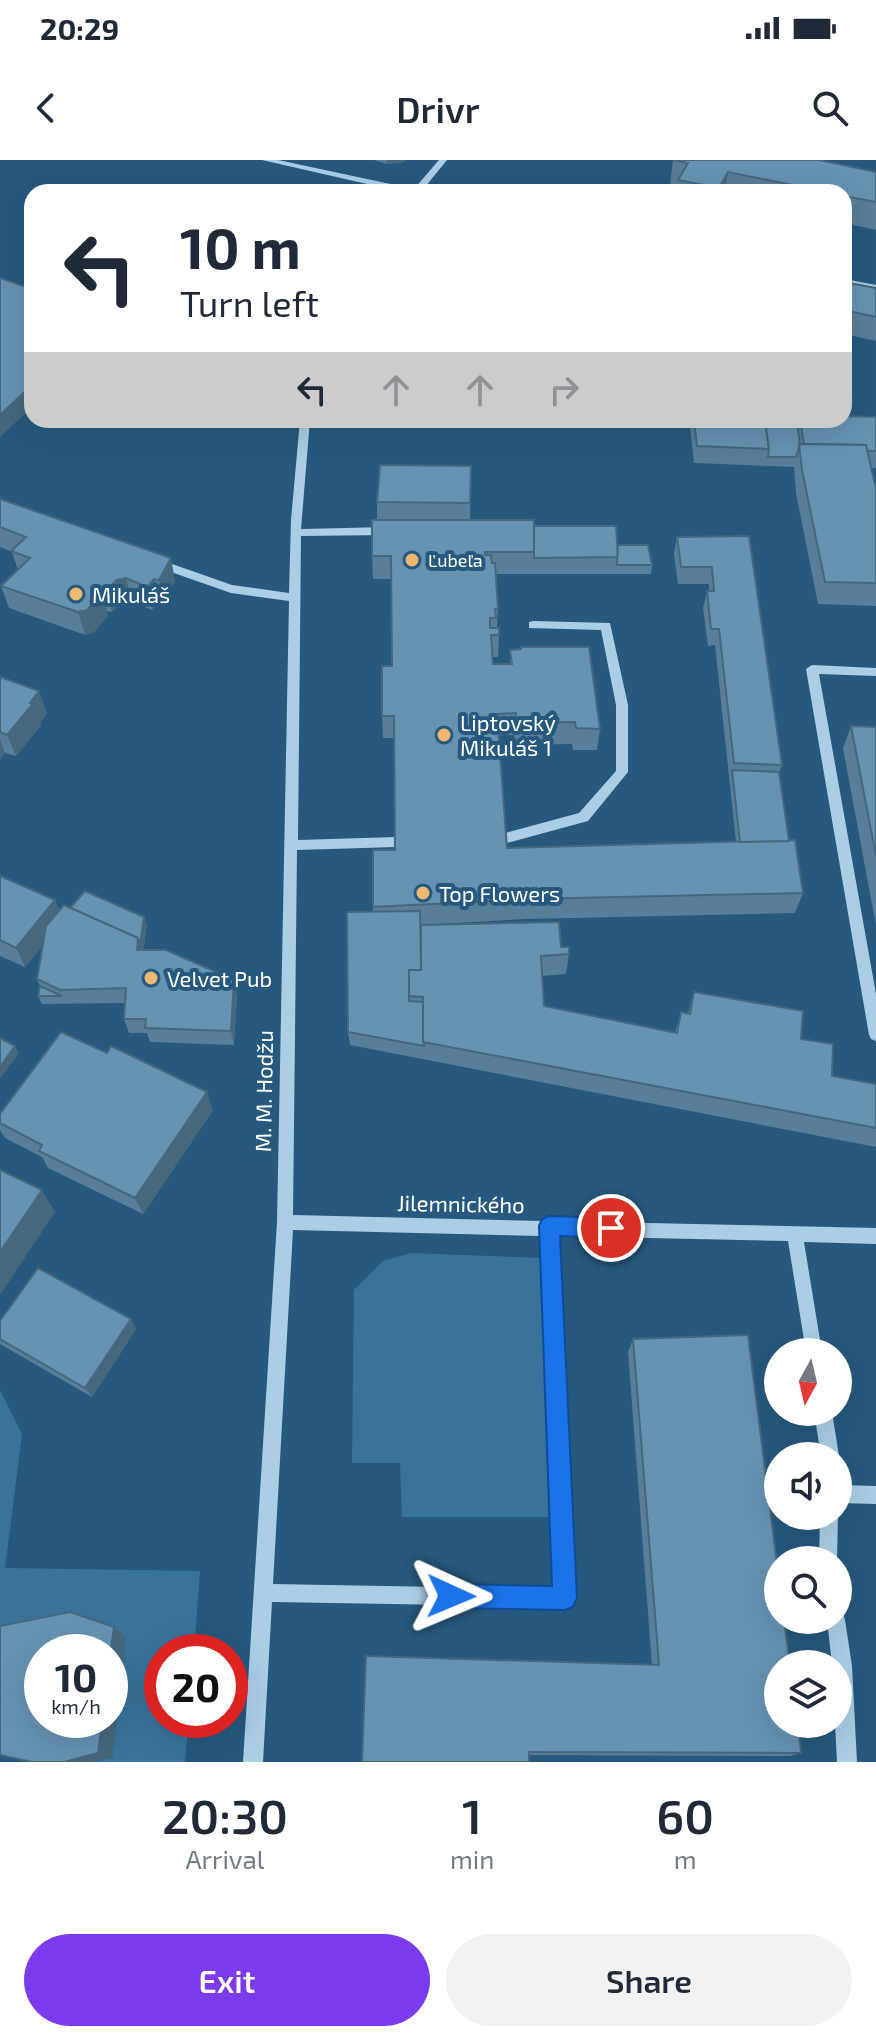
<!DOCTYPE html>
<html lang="en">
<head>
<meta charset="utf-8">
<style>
	:root { --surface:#fff; --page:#f2f2f3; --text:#1f2937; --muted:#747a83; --accent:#7c3aed }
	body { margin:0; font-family:"Exo 2",sans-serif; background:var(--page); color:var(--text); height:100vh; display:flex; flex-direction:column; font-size:30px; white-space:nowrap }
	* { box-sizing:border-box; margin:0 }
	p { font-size:26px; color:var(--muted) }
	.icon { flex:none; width:44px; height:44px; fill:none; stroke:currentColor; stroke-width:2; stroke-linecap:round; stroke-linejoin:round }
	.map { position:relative; height:1602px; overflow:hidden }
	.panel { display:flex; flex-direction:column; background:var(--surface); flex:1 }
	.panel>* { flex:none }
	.banner { position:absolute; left:24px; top:24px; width:828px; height:244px; border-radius:24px; box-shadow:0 8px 32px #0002; background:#fff; color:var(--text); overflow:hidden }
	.needle { width:52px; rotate:188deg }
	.fabs { position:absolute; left:764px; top:1178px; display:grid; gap:16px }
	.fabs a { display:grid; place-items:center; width:88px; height:88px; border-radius:50%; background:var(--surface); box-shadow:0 8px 32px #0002; font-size:40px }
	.speed { position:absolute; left:24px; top:1474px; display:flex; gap:16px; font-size:40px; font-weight:700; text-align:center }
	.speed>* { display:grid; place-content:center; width:104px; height:104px; border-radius:50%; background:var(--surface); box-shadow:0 8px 32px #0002; line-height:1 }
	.speed small { font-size:20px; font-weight:400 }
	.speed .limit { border:12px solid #d22; background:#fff; color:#111 }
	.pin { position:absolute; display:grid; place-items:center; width:68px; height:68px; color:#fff; margin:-34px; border:4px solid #fff; border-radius:50%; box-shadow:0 2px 8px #0007 }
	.me { position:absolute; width:88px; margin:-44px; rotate:91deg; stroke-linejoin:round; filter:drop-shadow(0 0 6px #0008) }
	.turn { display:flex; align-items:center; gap:28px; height:168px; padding:0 24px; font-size:36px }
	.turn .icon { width:104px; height:104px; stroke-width:2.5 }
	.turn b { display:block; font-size:56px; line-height:68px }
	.lanes { display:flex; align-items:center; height:76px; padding:0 24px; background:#0003; justify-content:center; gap:40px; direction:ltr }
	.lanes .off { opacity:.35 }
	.eta { display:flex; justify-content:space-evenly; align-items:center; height:136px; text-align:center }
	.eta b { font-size:48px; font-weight:600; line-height:56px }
	.button { display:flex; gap:16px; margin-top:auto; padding:16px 24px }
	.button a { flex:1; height:92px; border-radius:48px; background:var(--accent); color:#fff; font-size:32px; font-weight:600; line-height:92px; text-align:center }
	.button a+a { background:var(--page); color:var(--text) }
	.status { display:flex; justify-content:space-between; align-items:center; height:56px; padding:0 40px; background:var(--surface); direction:ltr }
	.status svg { height:22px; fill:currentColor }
	header { display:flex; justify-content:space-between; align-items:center; height:104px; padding:0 24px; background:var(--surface); font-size:36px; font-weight:600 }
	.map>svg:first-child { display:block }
	.green { fill:#39739b }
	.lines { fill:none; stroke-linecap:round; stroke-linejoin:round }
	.minor { fill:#abcee5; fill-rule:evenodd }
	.wall { fill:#587e99 }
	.shaded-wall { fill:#47677d }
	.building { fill:#6693b2; stroke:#47677d; stroke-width:2 }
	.route { fill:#1a73e8; stroke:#114b97; stroke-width:2 }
	.poi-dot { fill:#eeb870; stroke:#26597d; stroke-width:3 }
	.labels { text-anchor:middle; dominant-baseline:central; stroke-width:8; stroke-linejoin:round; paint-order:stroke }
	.far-poi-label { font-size:18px; fill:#fff; stroke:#26597d; text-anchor:start }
	.poi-label { font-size:22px; fill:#fff; stroke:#26597d; text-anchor:start }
	.street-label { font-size:22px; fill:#fff; stroke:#26597d }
</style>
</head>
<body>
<div class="status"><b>20:29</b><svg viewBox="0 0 49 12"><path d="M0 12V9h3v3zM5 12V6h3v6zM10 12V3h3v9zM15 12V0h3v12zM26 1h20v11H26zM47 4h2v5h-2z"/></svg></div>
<header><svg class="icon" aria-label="back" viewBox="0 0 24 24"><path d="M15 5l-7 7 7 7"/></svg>Drivr<svg class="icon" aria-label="search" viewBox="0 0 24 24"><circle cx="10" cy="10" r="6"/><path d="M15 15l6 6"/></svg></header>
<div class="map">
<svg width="876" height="1602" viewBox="0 0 876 1602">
	<rect width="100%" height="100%" fill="#26597d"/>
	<g class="green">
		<polygon points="411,1093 544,1098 548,1357 402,1357 400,1303 352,1303 354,1130 383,1101"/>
		<polygon points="0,1230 22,1274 5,1408 200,1411 194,1492 162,1492 162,1560 189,1560 185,1602 94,1602 112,1597 126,1476 0,1478"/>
	</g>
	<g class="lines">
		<g class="minor">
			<polygon points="262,0 278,0 414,29 439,0 447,0 421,32 402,32"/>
			<polygon points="844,119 876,125 876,131 844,125"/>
			<path d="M300,260H310L301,369L388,367L393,371L388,375L301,376L298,680L396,677L403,682L396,687L297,690L293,1055L544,1061L549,1059L555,1061L876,1068V1084L804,1082L822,1192H806L788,1081L557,1076L574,1438L572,1445L565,1447L272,1442L263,1602H243L277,1062L289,441L231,433L151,405L149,402L155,398L232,425L289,433L291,360ZM293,1070L541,1076L555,1429L273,1424Z"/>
			<polygon points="533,461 610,463 628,545 628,612 588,661 503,684 496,679 498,675 579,653 616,611 616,545 601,470 529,468 529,462"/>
			<polygon points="812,505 876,508 876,516 819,514 876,834 876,881 871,879 869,875 806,509"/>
			<polygon points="814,1252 832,1252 839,1296 838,1298 838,1296 821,1296"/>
			<polygon points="838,1325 876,1326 876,1344 838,1343"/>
			<polygon points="820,1356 838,1356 837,1400 819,1400"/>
			<polygon points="838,1451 843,1453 845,1460 852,1506 857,1602 837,1602 835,1564 838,1564 838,1504 832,1504 827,1460 838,1460"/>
		</g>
	</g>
	<g class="wall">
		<polygon points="374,0 406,0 404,2 387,4"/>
		<polygon points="673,0 876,12 876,70 844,63 844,32 676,32 677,28 670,26"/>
		<polygon points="844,122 876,128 876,181 844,174"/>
		<polygon points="876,257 876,308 871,308 876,329 876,446 818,444 796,333 794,307 694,303 690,267 692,260 765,260 765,261 797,262 797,260 844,260"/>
		<polygon points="386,260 555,260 554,264 386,262"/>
		<polygon points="471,306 470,360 377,359 377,342"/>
		<polygon points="0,339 175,421 164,442 159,441 152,450 132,441 123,442 112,452 106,451 108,456 93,473 85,475 9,448 1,426 18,410 12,392 0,387"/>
		<polygon points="534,366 617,385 652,405 651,414 496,414 498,449 497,468 499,475 498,497 492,497 493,504 510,504 510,490 600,569 597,590 573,590 572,584 515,585 514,575 498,575 507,688 736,682 715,485 708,486 703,448 707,431 709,431 709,424 678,424 674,394 677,377 749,376 782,605 779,612 789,681 803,733 795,753 527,759 421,765 561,787 569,794 566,814 542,816 544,846 675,873 681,852 688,853 694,832 801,879 832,916 876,924 876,987 350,885 348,872 373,752 373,690 395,690 394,578 383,578 382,556 392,506 392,419 373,419 372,396"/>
		<polygon points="0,517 47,553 40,562 41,565 16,596 5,593 0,600"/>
		<polygon points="851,566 876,567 876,766 843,588"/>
		<polygon points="0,716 55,740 59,750 70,748 147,765 143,790 237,834 234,885 150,882 147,873 129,873 124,859 125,843 42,844 38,836 40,826 37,819 42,786 25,807 0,796"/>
		<polygon points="213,950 143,1054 48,1008 42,997 5,978 0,970 0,954"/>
		<polygon points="0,1161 136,1169 92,1237 0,1184"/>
		<polygon points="633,1179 801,1593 790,1596 529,1595 362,1602 652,1505 628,1192"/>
	</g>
	<g class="shaded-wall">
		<polygon points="387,0 406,0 404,2 387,4"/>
		<polygon points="728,12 725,32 718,32 719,28"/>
		<polygon points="32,225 32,247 0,277 0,255"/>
		<polygon points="171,398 175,421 164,442 159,420"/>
		<polygon points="126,418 132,441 123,442 112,452 106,430 117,420"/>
		<polygon points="154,419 159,441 152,450 147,427"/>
		<polygon points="101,428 108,456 93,473 85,475 78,452"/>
		<polygon points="39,531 47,553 40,562 41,565 16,596 7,575"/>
		<polygon points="0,579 5,593 0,600"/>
		<polygon points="55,740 63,760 25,807 16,788"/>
		<polygon points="144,757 147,765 142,805 137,790 138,778"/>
		<polygon points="234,820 237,834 234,885 231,871"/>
		<polygon points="15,886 19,893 0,919 0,907"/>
		<polygon points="207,932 213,950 143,1054 135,1038"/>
		<polygon points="42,1030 55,1052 0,1135 0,1092"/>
		<polygon points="131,1159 136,1169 92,1237 85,1228"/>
		<polygon points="114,1467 126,1476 112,1597 94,1602 64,1602 102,1560 110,1560 110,1497"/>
	</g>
	<g class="building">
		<polygon points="673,0 819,0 876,12 876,42 844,36 844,32 827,32 728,12 719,28 678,20 688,3"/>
		<polygon points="0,118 32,129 32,225 0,255"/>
		<polygon points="844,122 876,128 876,157 844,150"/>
		<polygon points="844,256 876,257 876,291 867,291 866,285 804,284 800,260 844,260"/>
		<polygon points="694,260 765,260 769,289 697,286"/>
		<polygon points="765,261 797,262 800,284 796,297 768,297 769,289"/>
		<polygon points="799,284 866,285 876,329 876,423 825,422 802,310"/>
		<polygon points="380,305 471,306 470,343 377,342"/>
		<polygon points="0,339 171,398 159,420 154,419 147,427 126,418 117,420 106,430 101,428 97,431 102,433 87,450 78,452 1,426 30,398 11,391 26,377 0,367"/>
		<polygon points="372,360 534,360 535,392 485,392 485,395 491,395 492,403 495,403 498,449 495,449 496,458 490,458 490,468 499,468 499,475 491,475 493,504 512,504 510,490 521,489 521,487 589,487 600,569 576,568 575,562 516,563 516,553 497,554 507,688 795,680 803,733 529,739 373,747 373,690 395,690 394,556 382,556 382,506 392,506 391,396 372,396"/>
		<polygon points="534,366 616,366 618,397 534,398"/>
		<polygon points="749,376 782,605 734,603 719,469 711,469 707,431 714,431 712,407 681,407 677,377"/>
		<polygon points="618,385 648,385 652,405 617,405"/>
		<polygon points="0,517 39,531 30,543 33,544 7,575 0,572"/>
		<polygon points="851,566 876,567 876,696"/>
		<polygon points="732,610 779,612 789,681 740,682"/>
		<polygon points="0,716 55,740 16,788 0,780"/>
		<polygon points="85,731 144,757 140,785 138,778 70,748"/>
		<polygon points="64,745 138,778 137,790 166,790 234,820 231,871 145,868 146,859 124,859 126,828 60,830 37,819 46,766"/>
		<polygon points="420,751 421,810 409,810 409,841 423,842 424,886 348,872 347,752"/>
		<polygon points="559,762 561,787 569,787 569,794 541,796 544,846 677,873 681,852 690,854 694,832 803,851 801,879 833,884 832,916 876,924 876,968 423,882 423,837 409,836 409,810 421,810 421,765"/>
		<polygon points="40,826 62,836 38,836"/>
		<polygon points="61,872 107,893 111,886 207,932 135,1038 39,991 42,985 0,963 0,954"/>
		<polygon points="0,878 15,886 0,907"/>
		<polygon points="0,1010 42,1030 0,1092"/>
		<polygon points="38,1108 131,1159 85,1228 0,1179 0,1161"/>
		<polygon points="748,1175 778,1411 778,1460 784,1460 790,1504 778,1504 778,1564 798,1564 801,1593 529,1592 529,1602 362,1602 366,1496 659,1505 633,1179"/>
		<polygon points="70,1452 114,1467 110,1497 110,1492 42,1492 42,1560 102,1560 98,1593 64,1602 32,1602 0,1595 0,1466"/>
	</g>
	<polygon class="route" points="549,1056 611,1058 618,1061 621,1068 618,1075 611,1078 560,1076 577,1438 573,1447 565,1450 451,1448 442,1445 439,1436 442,1428 451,1424 552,1426 539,1066 542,1059"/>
	<g class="poi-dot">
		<circle cx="412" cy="400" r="8"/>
		<circle cx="76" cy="434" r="8"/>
		<circle cx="444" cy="575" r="8"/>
		<circle cx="423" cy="733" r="8"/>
		<circle cx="151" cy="818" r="8"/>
	</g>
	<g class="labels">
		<g class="far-poi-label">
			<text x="428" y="400">Ľubeľa</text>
		</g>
		<g class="poi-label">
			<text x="92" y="434">Mikuláš</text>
			<text x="460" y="562">Liptovský<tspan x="460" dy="25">Mikuláš 1</tspan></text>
			<text x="439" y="733">Top Flowers</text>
			<text x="167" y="818">Velvet Pub</text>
		</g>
		<g class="street-label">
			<text transform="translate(263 931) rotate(-89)">M. M. Hodžu</text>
			<text transform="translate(461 1043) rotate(1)">Jilemnického</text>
		</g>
	</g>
</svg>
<div class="fabs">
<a><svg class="needle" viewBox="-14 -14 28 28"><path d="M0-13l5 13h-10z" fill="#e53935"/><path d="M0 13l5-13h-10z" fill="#747a83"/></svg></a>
<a><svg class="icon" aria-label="sound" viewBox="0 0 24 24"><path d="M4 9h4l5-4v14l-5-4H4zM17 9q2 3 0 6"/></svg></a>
<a><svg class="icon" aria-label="search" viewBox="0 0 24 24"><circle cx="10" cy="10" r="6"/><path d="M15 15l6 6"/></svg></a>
<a><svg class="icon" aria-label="layers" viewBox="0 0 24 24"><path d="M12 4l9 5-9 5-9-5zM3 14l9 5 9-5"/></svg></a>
</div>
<div class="speed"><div>10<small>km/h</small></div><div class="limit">20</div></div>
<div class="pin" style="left:611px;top:1068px;background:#d93025"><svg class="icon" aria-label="arrive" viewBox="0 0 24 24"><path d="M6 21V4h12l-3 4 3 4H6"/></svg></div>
<svg class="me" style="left:451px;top:1436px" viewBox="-20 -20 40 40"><path d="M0-17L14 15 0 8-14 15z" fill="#1a73e8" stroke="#fff" stroke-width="4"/></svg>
<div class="banner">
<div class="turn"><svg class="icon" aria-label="left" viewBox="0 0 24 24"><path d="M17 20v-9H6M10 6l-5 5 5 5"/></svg><div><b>10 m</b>Turn left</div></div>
<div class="lanes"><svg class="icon" aria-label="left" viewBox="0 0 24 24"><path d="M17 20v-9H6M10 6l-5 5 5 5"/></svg><svg class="icon off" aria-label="ahead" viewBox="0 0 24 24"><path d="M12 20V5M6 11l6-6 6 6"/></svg><svg class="icon off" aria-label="ahead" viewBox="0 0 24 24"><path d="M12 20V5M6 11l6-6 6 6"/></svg><svg class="icon off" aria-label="right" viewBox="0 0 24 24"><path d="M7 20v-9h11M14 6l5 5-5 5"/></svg></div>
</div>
</div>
<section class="panel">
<div class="eta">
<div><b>20:30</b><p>Arrival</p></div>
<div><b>1</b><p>min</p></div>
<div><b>60</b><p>m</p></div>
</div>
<div class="button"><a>Exit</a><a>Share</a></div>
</section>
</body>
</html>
